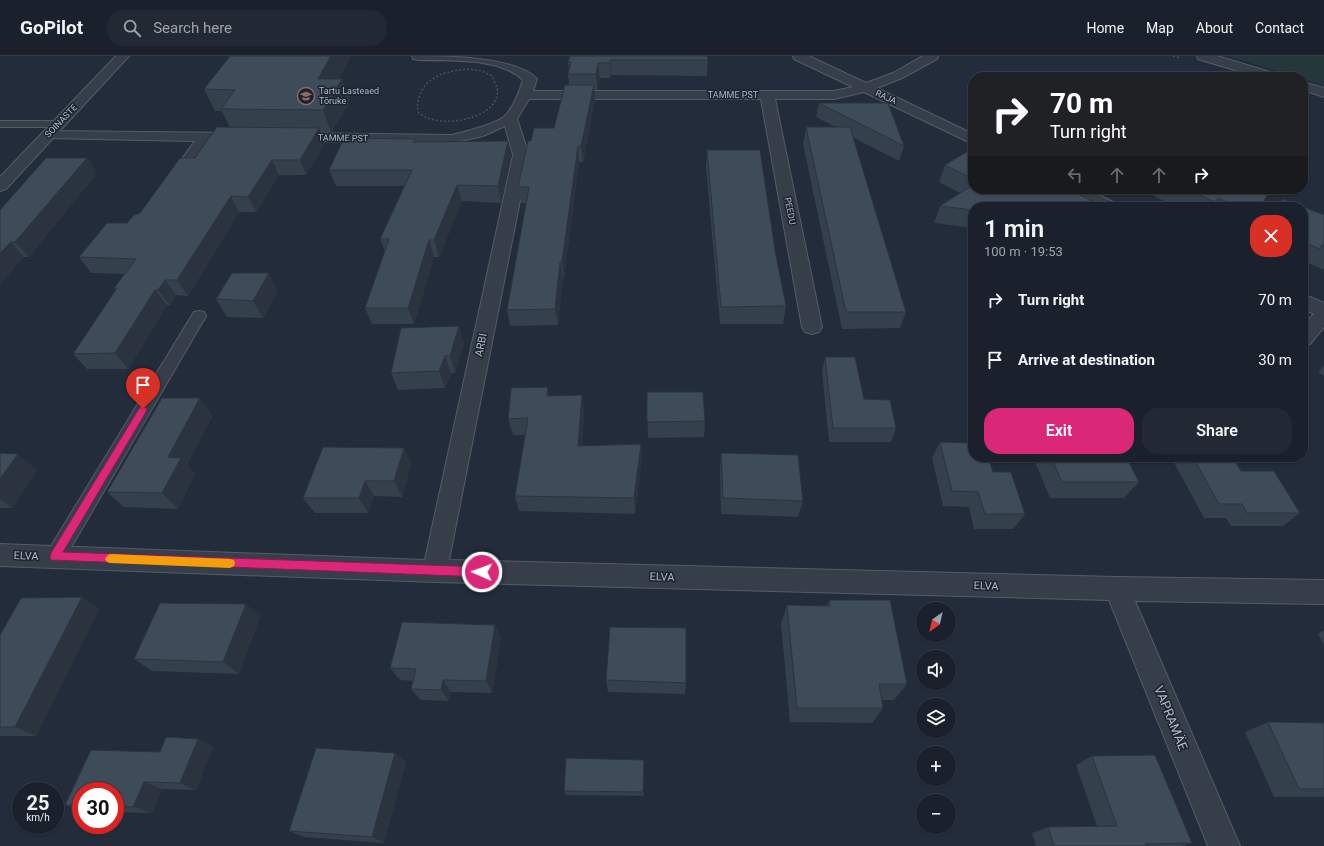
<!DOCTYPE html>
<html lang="en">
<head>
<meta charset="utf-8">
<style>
	:root { --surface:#1a212c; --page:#232934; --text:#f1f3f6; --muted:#9fa3a9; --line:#383e48; --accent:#db2777 }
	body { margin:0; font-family:Roboto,sans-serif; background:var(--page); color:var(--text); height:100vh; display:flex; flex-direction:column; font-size:15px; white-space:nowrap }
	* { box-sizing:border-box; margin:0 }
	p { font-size:13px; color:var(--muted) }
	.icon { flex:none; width:22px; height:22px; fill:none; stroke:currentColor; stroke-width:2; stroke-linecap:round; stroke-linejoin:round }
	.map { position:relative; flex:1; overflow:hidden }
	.details { position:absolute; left:968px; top:146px; width:340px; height:260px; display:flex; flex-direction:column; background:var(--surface); border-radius:16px; box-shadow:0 1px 3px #0004,0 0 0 1px var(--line) }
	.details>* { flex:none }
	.hud { position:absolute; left:968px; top:16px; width:340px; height:122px; border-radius:16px; box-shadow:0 1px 3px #0004,0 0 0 1px var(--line); background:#202124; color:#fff; overflow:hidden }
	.needle { width:26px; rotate:214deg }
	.controls { position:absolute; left:916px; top:546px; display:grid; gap:8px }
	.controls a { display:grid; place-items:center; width:40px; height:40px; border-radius:50%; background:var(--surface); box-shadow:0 1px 3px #0004,0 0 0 1px var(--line); font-size:20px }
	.speed { position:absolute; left:12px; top:726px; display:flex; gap:8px; font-size:20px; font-weight:700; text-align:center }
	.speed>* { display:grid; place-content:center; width:52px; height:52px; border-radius:50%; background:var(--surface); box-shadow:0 1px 3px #0004,0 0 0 1px var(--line); line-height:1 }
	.speed small { font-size:10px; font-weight:400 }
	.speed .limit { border:6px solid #d22; background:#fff; color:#111 }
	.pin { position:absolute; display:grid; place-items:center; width:34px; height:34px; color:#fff; margin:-41px -17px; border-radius:50% 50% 50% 0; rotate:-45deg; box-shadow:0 0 4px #0007 }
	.pin .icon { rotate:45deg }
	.me { position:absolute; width:44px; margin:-22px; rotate:272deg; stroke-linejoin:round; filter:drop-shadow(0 0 3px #0008) }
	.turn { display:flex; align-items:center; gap:14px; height:84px; padding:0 16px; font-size:18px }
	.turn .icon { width:52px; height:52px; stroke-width:2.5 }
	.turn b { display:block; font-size:28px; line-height:34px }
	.lanes { display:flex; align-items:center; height:38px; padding:0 16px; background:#0003; justify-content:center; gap:20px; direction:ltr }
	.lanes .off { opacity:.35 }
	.round { display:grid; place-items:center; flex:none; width:42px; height:42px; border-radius:16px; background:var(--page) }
	.head { display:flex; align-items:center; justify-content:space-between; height:68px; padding:0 16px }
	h1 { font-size:24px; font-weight:600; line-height:30px }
	.action { display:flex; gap:8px; margin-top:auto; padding:8px 16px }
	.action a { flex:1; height:46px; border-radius:16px; background:var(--accent); color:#fff; font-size:16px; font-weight:600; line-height:46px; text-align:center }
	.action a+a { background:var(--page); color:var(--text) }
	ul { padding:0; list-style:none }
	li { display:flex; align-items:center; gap:12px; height:60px; padding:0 16px }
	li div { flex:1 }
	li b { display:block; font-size:15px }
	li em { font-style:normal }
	header { display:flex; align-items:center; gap:24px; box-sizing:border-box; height:56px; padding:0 20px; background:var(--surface); border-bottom:1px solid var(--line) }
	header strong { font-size:19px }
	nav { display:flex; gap:22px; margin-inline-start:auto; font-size:14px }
	.search { width:280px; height:36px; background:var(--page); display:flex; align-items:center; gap:10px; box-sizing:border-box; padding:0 14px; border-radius:16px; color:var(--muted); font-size:15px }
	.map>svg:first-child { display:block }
	.green { fill:#24383b }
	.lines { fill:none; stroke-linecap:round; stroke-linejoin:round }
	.service-casing { stroke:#545c68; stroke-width:2 }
	.minor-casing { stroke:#545c68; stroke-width:2 }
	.tertiary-casing { stroke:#545c68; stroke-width:2 }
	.path { stroke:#425558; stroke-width:1.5; stroke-dasharray:2 2; stroke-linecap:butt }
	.service { fill:#363e4a; fill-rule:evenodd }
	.minor { fill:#363e4a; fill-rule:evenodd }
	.tertiary { fill:#363e4a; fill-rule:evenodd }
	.wall { fill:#35404d }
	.shaded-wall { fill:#2b343e }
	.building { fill:#3e4b59; stroke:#2b343e }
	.route { fill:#db2777; stroke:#8e194d }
	.slow { fill:#f59e0b }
	.labels { text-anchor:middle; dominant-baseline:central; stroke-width:3; stroke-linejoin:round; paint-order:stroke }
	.far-poi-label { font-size:9px; fill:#b1b9c6; stroke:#1b232f; text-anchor:start }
	.far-street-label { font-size:9px; fill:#b1b9c6; stroke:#1b232f }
	.street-label { font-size:11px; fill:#b1b9c6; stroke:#1b232f }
	.near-street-label { font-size:13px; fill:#b1b9c6; stroke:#1b232f }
</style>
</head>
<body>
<header>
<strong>GoPilot</strong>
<div class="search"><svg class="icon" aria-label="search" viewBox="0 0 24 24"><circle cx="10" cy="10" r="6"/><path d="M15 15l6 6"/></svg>Search here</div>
<nav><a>Home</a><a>Map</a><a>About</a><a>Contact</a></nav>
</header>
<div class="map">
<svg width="1324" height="790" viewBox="0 0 1324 790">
	<rect width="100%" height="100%" fill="#222c3a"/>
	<polygon class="green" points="1228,0 1324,0 1324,29 1303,23 1303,21 1298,21"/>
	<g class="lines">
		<g class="service-casing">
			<g id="service">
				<polygon points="0,65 58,65 64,68 58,71 0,71"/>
				<polygon points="199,255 204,256 206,260 62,507 55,509 48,507 46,501 48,495 194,256"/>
			</g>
		</g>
		<g class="minor-casing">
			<g id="minor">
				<path d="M412,0C445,0 515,0 537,23L533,35H834L853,31L794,3L793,0H809L866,27L893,17L923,0H938L937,3L902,22L877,32L973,78V88L864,36L834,43H775L822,271L819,276L812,278L805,276L802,271L761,43H529L517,63L529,99L449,504L1117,521L1324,524V548L1135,545L1240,790H1208L1109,544L435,526L0,510V488L425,504L513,99L505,70L483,80L452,87L293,85L288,84L286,81L288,78L293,77L452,79C464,76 496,68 505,60C513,52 520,34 523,24C499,1 450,5 418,4L413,3Z"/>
				<polygon points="1197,0 1217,0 1277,18 1279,21 1258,21 1198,3"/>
				<polygon points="1303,26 1324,32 1324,41 1303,34"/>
				<polygon points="48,75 240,77 245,78 247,81 245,84 210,85 179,129 173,131 167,129 165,126 195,85 43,82 41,79 43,76"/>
				<polygon points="1066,133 1087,133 1117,148 1119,151 1098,151 1068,136"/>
				<polygon points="1303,238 1324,247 1324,271 1310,288 1303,290 1303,270 1314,258 1303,252"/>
			</g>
		</g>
		<g class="tertiary-casing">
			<polygon id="tertiary" points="116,0 129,0 6,133 0,135 0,121"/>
		</g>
		<g class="path">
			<polyline points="1173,0 1181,2"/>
			<path d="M467,13L482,15L492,20C493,24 496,28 497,32C503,62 440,75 419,57C417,52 417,47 419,42C425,20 447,15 467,13Z"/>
		</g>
		<use href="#service" class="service"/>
		<use href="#minor" class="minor"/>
		<use href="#tertiary" class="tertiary"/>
	</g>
	<g class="wall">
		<polygon points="230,0 351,0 338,23 342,23 350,45 331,76 320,76 325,87 306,119 279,119 256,156 239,156 188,240 176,239 170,249 167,249 128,313 87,313 73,298 116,235 114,232 125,218 91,217 79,201 127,167 140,157 195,102 230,71 222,55 215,55 204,33"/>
		<polygon points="570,0 708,4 707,20 611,19 610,22 600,22 597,34 594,34 595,44 583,106 579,106 564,222 563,222 558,269 510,270 507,254 526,147 521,147 518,131 531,85 554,72 569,29 568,18 569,14 568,6"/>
		<polygon points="819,47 904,90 899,105 852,81 906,256 900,272 842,273 803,88 806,71 835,71 816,61"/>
		<polygon points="416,86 511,101 501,147 462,145 439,201 434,201 414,268 372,268 365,252 385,195 380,183 404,130 336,130 329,114"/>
		<polygon points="973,92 973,133 1104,151 973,151 973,172 934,167 940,150 960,137 939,126 945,109"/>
		<polygon points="707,94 776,200 786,250 783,268 720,268 706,111"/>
		<polygon points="87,102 97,117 29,201 24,201 0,228 0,154"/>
		<polygon points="1142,133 1271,133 1260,151 1177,151 1141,134"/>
		<polygon points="1283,143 1324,159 1324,214 1308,207 1305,210 1303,209 1303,151 1277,151"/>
		<polygon points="973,213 973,231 969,222"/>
		<polygon points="278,235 263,262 227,261 216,243"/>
		<polygon points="459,270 464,287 455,317 451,317 445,332 398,334 391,317"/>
		<polygon points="825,301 864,343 896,372 891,386 829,386 822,315"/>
		<polygon points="1324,309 1324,320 1318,316"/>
		<polygon points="647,336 705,365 704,381 648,382"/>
		<polygon points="582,339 584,356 582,390 641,388 642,404 635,458 519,455 515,440 526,379 513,379 508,363 550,340"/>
		<polygon points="213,359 187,408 195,418 178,453 124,451 107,436"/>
		<polygon points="940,386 993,416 1025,458 1013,473 974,473 969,451 943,450 932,402"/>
		<polygon points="404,392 411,408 402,441 374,440 368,457 315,457 303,442"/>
		<polygon points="0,397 37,414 12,452 0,452"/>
		<polygon points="721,397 803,445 798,461 721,458 720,413"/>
		<polygon points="1033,401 1128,401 1127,402 1139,426 1124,442 1050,442"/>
		<polygon points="1171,401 1232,401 1241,415 1300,457 1283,470 1231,470 1226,462 1204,462"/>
		<polygon points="82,541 99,553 36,680 0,680 0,579"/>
		<polygon points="829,544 907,628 894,644 882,644 883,652 872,667 790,666 781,568 787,549 827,550"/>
		<polygon points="246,548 260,561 239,618 152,615 134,603"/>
		<polygon points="495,569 501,582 492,637 451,636 449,645 421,644 411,633 414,625 400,624 390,612"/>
		<polygon points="1324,574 1324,589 1318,578"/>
		<polygon points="606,624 686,627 685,638 608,636"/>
		<polygon points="1268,666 1324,667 1324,741 1274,741 1245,676"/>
		<polygon points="166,681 198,683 213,691 196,734 162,733 152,757 115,756 115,735 81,735 81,754 65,749 91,694 160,696"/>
		<polygon points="395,697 406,706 384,787 304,781 289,775"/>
		<polygon points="1092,700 1192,787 1182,790 1036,790 1032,777 1048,771 1097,770 1076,709"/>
		<polygon points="644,704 644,740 566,739 564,735"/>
	</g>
	<g class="shaded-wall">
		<polygon points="331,0 351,0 326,45 318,23"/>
		<polygon points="610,4 611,19 610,22"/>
		<polygon points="598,7 600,22 597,34 596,18"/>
		<polygon points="342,23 350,45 331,76 323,54"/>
		<polygon points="594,29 595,44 583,106 581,90"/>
		<polygon points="319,72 325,87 306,119 300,104"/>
		<polygon points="508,85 511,101 501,147 498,130"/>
		<polygon points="578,90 579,106 564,222 562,206"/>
		<polygon points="87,102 97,117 29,201 15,186"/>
		<polygon points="272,104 279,119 256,156 248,141"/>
		<polygon points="457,129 462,145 439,201 434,184"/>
		<polygon points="231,140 239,156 188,240 177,224"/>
		<polygon points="1010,146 1007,151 1001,151"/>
		<polygon points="429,184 434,201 414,268 408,252"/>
		<polygon points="11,186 24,201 0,228 0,197"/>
		<polygon points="560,206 563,222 558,269 555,253"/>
		<polygon points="269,217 278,235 263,262 253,245"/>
		<polygon points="165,224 176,239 170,249 158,234"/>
		<polygon points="155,234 167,249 128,313 115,297"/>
		<polygon points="459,270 464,287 455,317 450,300"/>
		<polygon points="445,300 451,317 445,332 439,315"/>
		<polygon points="548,331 551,347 547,340"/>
		<polygon points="582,339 584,356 581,406 578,390"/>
		<polygon points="200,342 213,359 187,408 195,418 178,453 162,437 168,401"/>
		<polygon points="641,388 642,404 635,458 634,442"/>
		<polygon points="404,392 411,408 402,441 394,425"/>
		<polygon points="18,398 37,414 12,452 0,443 0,423"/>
		<polygon points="365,425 374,440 368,457 359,442"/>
		<polygon points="82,541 99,553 36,680 15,671"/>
		<polygon points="246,548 260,561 239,618 223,606"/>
		<polygon points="495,569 501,582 492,637 486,625"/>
		<polygon points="443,624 451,636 449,645 441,634"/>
		<polygon points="198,683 213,691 196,734 180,727"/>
		<polygon points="395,697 406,706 384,787 372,781"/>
		<polygon points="644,704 644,740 643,736"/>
		<polygon points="144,726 162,733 152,757 133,751"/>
	</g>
	<g class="building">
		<polygon points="230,0 331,0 318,23 342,23 323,54 221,53 235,34 204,33"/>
		<polygon points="570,0 707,0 708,4 610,4 610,7 598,7 596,18 568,18 571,6 568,6"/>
		<polygon points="565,29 594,29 581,90 578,90 562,206 560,206 555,253 507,254 529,131 518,131 528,85 531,85 534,72 554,72"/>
		<polygon points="819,47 888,47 904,90"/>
		<polygon points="217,71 319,72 300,104 272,104 248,141 231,140 177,224 165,224 158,234 155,234 115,297 73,298 117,232 114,232 136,203 79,201 107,167 127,167 134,159 140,157 180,102 195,102"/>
		<polygon points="806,71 850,71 906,256 846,256"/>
		<polygon points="344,82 415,83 413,86 508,85 498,130 457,129 434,184 429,184 408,252 365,252 389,183 380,183 412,114 329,114"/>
		<polygon points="973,92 973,123 945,109"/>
		<polygon points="707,94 760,94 776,200 786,250 721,251"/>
		<polygon points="46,102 87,102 15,186 11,186 0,197 0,154"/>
		<polygon points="973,129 973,133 1068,133 1104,151 1020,151 1010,146 1001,151 973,151 973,154 940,150"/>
		<polygon points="1187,133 1271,133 1260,151 1239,151 1218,142 1215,146"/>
		<polygon points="1283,143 1324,159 1324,190 1322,189 1320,193 1306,187 1303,191 1303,151 1278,151"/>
		<polygon points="232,217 269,217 253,245 216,243"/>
		<polygon points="459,270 450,300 445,300 439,315 391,317 401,272"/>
		<polygon points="825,301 855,301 864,343 890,344 896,372 833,372"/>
		<polygon points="548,331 547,340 582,339 578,390 641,388 634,442 515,440 528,362 508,363 511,332"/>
		<polygon points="647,336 703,336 705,365 647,366"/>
		<polygon points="162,342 200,342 168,401 181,402 162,437 107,436"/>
		<polygon points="940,386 973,387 973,401 988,401 993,416 1011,416 1025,458 985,458 978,436 952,435"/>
		<polygon points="323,391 404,392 394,425 365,425 359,442 303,442"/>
		<polygon points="0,397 18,398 0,423"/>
		<polygon points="721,397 798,399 803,445 723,442"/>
		<polygon points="1051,401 1126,401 1139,426 1062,426"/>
		<polygon points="1193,401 1232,401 1241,415 1274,415 1300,457 1247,457 1242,448 1219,448"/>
		<polygon points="82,541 15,671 0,671 0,579 21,542"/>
		<polygon points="829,544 890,544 907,628 879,628 883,652 797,652 787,549 830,550"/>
		<polygon points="160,547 246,548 223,606 134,603"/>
		<polygon points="402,566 495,569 486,625 443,624 441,634 411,633 416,613 390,612"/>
		<polygon points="610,571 686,572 686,627 606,624"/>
		<polygon points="1268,666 1324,667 1324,733 1299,733"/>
		<polygon points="166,681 198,683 180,727 144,726 133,751 115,750 115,735 81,735 81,749 65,749 91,694 160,696"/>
		<polygon points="316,692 395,697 372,781 289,775"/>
		<polygon points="1155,699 1192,787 1146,788 1146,790 1054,790 1048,771 1117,770 1092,700"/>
		<polygon points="566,702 644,704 643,736 564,735"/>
	</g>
	<polygon class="route" points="143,350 147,353 146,356 63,496 482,511 486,513 488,516 486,519 482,521 51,504 50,501 51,497 140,351"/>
	<polygon class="slow" points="110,498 230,503 234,504 235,507 234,510 230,512 110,507 107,506 105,503 107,500"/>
	<defs>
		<g id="school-ring" transform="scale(0.9)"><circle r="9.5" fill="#1b232f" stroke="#8d6e63" stroke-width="1.5"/><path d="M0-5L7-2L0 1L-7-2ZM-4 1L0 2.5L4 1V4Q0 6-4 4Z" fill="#8d6e63"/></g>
	</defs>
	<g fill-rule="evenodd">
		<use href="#school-ring" x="306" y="40"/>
	</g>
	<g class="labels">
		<g class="far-poi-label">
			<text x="319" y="35">Tartu Lasteaed<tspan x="319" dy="10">Tõruke</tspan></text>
		</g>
		<g class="far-street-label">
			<text x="733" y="39">TAMME PST</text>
			<text transform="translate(886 41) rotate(24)">RAJA</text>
			<text transform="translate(61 65) rotate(-46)">SOINASTE</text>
			<text transform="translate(343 82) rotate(1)">TAMME PST</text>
			<text transform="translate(790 155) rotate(79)">PEEDU</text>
		</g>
		<g class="street-label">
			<text transform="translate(481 289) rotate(-78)">ARBI</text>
			<text transform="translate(26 500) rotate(2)">ELVA</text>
			<text transform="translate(662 521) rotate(2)">ELVA</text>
			<text transform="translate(986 530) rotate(2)">ELVA</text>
		</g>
		<g class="near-street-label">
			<text transform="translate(1171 662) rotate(68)">VAPRAMÄE</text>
		</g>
	</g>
</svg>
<div class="controls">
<a><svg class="needle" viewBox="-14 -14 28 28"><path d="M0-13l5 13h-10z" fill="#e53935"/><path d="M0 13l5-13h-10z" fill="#9fa3a9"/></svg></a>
<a><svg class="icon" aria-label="sound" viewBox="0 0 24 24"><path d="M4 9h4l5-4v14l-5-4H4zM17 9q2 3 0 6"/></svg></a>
<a><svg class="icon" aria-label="layers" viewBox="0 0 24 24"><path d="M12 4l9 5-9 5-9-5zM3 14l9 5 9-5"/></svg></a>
<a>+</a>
<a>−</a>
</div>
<div class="speed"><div>25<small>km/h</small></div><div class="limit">30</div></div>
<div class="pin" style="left:143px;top:353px;background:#d93025"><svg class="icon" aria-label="arrive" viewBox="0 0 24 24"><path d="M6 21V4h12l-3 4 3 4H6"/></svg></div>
<svg class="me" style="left:482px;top:516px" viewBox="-20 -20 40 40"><circle r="17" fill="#db2777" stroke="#fff" stroke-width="3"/><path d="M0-11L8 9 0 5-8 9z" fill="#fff"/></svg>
<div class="hud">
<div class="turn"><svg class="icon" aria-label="right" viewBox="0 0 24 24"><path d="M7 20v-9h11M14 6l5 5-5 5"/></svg><div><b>70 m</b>Turn right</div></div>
<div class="lanes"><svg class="icon off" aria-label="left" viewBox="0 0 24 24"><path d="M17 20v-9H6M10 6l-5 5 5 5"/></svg><svg class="icon off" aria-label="ahead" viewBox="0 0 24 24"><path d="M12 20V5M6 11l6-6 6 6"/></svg><svg class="icon off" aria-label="ahead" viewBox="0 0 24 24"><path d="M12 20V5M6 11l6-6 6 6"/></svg><svg class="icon" aria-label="right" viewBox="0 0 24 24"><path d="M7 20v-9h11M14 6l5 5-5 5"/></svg></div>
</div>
<section class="details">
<div class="head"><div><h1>1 min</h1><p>100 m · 19:53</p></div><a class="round" style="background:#d93025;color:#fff"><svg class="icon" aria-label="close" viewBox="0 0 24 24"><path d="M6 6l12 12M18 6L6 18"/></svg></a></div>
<ul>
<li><svg class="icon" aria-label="right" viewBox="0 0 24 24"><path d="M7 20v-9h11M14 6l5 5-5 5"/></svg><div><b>Turn right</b></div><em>70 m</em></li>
<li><svg class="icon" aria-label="arrive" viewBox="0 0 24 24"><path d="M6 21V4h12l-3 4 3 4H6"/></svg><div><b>Arrive at destination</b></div><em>30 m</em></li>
</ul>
<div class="action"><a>Exit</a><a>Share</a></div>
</section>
</div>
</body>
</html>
